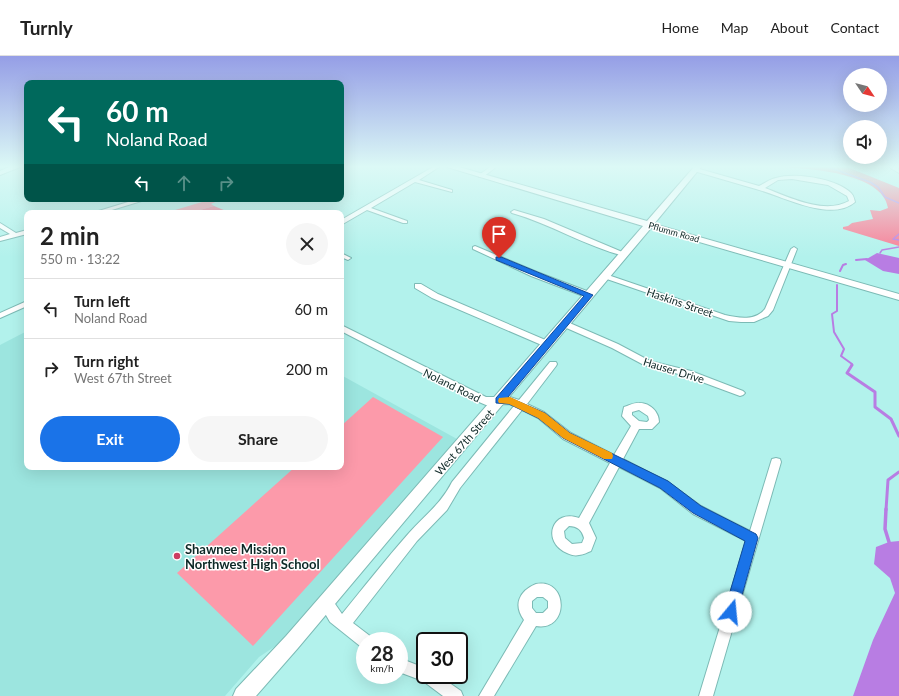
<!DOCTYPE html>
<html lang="en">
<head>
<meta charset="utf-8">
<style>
	:root { --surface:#fff; --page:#f6f6f6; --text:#222; --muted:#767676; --line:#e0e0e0; --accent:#1a73e8 }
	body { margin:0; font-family:Lato,sans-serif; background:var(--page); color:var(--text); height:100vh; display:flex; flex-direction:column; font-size:15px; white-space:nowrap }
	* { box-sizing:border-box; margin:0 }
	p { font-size:13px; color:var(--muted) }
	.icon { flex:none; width:22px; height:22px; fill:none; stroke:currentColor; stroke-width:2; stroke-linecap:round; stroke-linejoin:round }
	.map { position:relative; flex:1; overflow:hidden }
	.panel { position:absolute; left:24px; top:154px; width:320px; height:260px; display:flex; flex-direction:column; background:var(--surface); border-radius:8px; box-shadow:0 4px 16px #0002 }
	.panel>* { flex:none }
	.banner { position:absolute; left:24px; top:24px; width:320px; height:122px; border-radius:8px; box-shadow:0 4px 16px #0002; background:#00695c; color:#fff; overflow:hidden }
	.needle { width:26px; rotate:125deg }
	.fabs { position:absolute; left:843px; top:12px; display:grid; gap:8px }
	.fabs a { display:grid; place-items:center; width:44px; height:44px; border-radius:50%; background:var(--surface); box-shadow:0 4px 16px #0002; font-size:20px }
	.speed { position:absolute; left:356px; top:576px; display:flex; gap:8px; font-size:20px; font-weight:700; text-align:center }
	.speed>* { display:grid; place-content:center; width:52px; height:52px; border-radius:50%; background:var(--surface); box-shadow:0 4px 16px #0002; line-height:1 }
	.speed small { font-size:10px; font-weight:400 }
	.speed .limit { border:2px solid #111; border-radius:6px; background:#fff; color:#111 }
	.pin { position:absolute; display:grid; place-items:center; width:34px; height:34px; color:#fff; margin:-41px -17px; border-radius:50% 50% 50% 0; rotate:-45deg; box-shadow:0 0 4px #0007 }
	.pin .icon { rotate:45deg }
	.me { position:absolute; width:44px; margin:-22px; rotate:17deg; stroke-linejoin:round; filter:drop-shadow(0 0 3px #0008) }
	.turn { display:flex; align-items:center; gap:14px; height:84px; padding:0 16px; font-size:18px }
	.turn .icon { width:52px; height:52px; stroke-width:2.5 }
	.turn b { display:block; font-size:28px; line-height:34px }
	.lanes { display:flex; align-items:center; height:38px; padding:0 16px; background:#0003; justify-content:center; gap:20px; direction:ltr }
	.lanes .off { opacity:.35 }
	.round { display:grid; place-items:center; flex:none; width:42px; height:42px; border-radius:21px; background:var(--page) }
	.head { display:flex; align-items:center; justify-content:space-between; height:68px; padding:0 16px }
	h1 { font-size:24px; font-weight:700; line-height:30px }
	.button { display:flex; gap:8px; margin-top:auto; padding:8px 16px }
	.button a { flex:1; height:46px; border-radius:24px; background:var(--accent); color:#fff; font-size:16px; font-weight:700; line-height:46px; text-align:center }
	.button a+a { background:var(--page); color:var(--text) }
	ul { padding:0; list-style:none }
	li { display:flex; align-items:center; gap:12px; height:60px; padding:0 16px; border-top:1px solid var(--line) }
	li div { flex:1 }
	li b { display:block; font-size:15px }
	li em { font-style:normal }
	header { display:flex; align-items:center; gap:24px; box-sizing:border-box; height:56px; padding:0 20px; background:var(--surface); border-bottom:1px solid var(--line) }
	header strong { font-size:19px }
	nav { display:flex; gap:22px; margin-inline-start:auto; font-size:14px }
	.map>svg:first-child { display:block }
	.built { fill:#9ce5df }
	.green { fill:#fc9aaa }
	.forest { fill:#f97b93 }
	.water { fill:#b87de3 }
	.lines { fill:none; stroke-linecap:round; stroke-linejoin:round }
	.stream-far3 { stroke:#b87de3; stroke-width:1.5 }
	.stream-far2 { stroke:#b87de3; stroke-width:2 }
	.stream-far1 { stroke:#b87de3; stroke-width:3 }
	.stream { stroke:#b87de3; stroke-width:3.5 }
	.street-casing { stroke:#7cbab5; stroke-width:2 }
	.secondary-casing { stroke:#7cbab5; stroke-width:2 }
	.street { fill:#fff; fill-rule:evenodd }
	.secondary { fill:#fff; fill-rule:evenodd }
	.route { fill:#1a73e8; stroke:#114b97 }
	.slow { fill:#f59e0b }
	.poi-dot { fill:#cc3d62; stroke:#fff; stroke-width:1.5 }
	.labels { text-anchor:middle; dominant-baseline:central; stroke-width:3; stroke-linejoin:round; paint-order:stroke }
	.far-street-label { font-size:9px; fill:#0d2826; stroke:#fff }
	.street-label { font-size:11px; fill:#0d2826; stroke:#fff }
	.near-poi-label { font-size:13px; font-weight:bold; fill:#0d2826; stroke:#fff; text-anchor:start }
</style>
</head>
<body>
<header>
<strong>Turnly</strong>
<nav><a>Home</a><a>Map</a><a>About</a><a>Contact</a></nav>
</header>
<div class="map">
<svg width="899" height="640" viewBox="0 0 899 640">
	<rect width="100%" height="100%" fill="#b2f2ec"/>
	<polygon class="built" points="27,275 27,411 341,411 341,319 457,383 277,589 259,601 225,640 0,640 0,289"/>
	<g class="green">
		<polygon points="212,143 222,143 211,148 214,150 189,157 165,157"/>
		<polygon points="373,341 443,381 253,590 177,517 295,411 341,411 341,370"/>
	</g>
	<g class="forest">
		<path d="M778,111H847L899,132V190L843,173V171L848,170L852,167L873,163L870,154L880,155L888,152C883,116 805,112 778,111Z"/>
		<polygon points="214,150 231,157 189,157"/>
	</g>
	<g class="water">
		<polygon points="877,197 899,202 899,218 883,215 865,204"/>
		<polygon points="899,485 899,640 853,640 873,584 895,537 890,522 874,508 876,491 889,486"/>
	</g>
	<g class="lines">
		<g class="stream-far3">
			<polyline points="828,111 870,126 878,131 885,141 899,147"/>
			<polyline points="899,178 893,183 899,184"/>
			<polyline points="880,197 882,194 899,191"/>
		</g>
		<g class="stream-far2">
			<polyline points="856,204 867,203"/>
			<polyline points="840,215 843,209 846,208"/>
			<polyline points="837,229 837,255 832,258 834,276 844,293 841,300 852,308 851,310"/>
		</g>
		<g class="stream-far1">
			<polyline points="852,309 847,317 875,336 875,351 891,363 899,380"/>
			<polyline points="886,454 888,424 899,416"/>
		</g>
		<polyline class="stream" points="886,453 885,473 889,486"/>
		<g class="street-casing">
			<g id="street">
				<polygon points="433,111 439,111 419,124 452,134 452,136 415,126 371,152 407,165 407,167 403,167 367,154 341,169 341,164"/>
				<polygon points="490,111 496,111 483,121 479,121 479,119"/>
				<path d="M696,112L759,130C765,127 770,123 776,122C795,116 837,123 851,137C854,140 854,143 855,146C831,167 782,140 756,133C735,127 715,121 694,115L693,114ZM792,123L828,129L847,140L849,145C824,159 789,141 765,132L778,124Z"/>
				<polygon points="138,143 148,143 102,157 92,157"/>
				<path d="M514,154L544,163L627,198L624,200C585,190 551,168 512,157L511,156Z"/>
				<polygon points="0,167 16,177 27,174 27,178 0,185 0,181 10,178 0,172"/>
				<polygon points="475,190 537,216 592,237 593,239 592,241 586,241 531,220 473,193 473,191"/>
				<path d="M794,191L797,193L773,254L768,260L754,266H741L729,265L601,221L602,219H608L725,259C739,262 755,265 765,253L791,193Z"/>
				<polygon points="341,197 351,202 348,204 341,201"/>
				<polygon points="415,228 421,228 438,238 550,286 551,288 550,290 544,290 432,242 415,232"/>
				<polygon points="27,245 27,250 0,262 0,257"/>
				<polygon points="565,265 618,288 650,305 691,315 743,335 745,337 743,339 740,340 686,320 644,309 612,292 562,270 561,268"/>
				<path d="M341,269L486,341H510L519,344L550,306H556L557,308L556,310L527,348L544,356L571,377L614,399L631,370L622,360L624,351C628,350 635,346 640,347C650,347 659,356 659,366L652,373H639L623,403L668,426L701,450L750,475L771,406L772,403L776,402L780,403L781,406L713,640H699L746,485L693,458L660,432L619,411L589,467L596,482L591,495C588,496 583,499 579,499C575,500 571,499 567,497C541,486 552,452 579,462L610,407L563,383L538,362L522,354L460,432L447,454L417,485L353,567L370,580L372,585H365V592L360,590L330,566L319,547L321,542L326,540L331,542L342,558C364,531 386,503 409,477C425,459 441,448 452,426L514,350L509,348L486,349L472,343L341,275ZM639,354L648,360L649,364L647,366L639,365L632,359V356ZM569,470C577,470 582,474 584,482L582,487L572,488L565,482L564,475Z"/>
				<path d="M536,528C569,522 569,576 536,570L494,640H479L524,564C513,549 519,535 536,528ZM537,541H543L548,545V552L543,557H536L532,552V545Z"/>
				<polygon points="399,602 425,612 425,619 438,619 461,635 463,640 443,640 423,625 399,616"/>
			</g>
		</g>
		<g class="secondary-casing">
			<g id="secondary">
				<polygon points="9,111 20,111 0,119 0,115"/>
				<polygon points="447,111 459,111 647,165 694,111 701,111 654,168 899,238 899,244 651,172 298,592 256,640 233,640 236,633 286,580 643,170"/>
				<polygon points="889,111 898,111 899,117"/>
			</g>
		</g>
		<use href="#street" class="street"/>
		<use href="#secondary" class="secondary"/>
	</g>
	<linearGradient id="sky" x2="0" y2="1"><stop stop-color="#959ee6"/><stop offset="0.55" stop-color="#dcf9f6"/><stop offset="1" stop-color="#dcf9f6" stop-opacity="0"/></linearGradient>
	<rect width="899" height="201" fill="url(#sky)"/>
	<polygon class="route" points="496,201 501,201 593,239 508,341 545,357 570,377 668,425 701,450 756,478 758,482 736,561 731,563 726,561 724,556 745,485 693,457 660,432 563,382 538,362 509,348 496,347 496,342 584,240 496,204"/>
	<polygon class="slow" points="510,341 545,357 570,377 612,397 613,400 612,403 604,403 563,382 538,362 509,348 499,347 498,345 499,342"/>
	<circle class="poi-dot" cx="177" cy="500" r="4"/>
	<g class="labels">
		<g class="far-street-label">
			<text transform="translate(674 176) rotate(16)">Pflumm Road</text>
		</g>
		<g class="street-label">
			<text transform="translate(680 246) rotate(19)">Haskins Street</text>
			<text transform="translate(674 314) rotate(17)">Hauser Drive</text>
			<text transform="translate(452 329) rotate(26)">Noland Road</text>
			<text transform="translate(464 386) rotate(-49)">West 67th Street</text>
		</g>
		<g class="near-poi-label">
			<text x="185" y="493">Shawnee Mission<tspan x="185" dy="15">Northwest High School</tspan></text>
		</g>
	</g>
</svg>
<div class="fabs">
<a><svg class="needle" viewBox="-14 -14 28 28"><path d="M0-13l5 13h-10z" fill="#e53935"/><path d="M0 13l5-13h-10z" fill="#767676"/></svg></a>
<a><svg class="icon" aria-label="sound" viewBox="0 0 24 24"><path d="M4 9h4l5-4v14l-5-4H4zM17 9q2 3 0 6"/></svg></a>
</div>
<div class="speed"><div>28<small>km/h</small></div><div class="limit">30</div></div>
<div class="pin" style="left:499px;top:202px;background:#d93025"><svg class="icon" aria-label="arrive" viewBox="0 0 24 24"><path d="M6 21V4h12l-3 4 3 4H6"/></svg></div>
<svg class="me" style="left:731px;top:556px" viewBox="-20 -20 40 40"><circle r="19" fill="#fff"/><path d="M0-13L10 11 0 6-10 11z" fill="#1a73e8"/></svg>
<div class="banner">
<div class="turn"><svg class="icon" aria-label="left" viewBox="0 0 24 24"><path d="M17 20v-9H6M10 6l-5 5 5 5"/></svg><div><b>60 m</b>Noland Road</div></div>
<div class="lanes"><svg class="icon" aria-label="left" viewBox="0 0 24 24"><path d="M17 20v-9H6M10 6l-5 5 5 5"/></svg><svg class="icon off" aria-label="ahead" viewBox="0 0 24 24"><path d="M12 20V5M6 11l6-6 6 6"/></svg><svg class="icon off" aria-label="right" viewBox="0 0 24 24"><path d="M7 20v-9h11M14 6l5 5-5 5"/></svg></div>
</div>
<section class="panel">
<div class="head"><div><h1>2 min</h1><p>550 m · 13:22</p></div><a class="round"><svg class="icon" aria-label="close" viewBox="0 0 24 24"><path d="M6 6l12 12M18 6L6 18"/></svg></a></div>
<ul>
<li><svg class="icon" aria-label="left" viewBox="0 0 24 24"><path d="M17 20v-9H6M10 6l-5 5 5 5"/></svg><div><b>Turn left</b><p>Noland Road</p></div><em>60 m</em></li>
<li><svg class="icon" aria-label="right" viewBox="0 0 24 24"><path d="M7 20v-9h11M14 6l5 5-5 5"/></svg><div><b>Turn right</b><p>West 67th Street</p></div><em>200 m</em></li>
</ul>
<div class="button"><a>Exit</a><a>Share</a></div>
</section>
</div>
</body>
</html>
